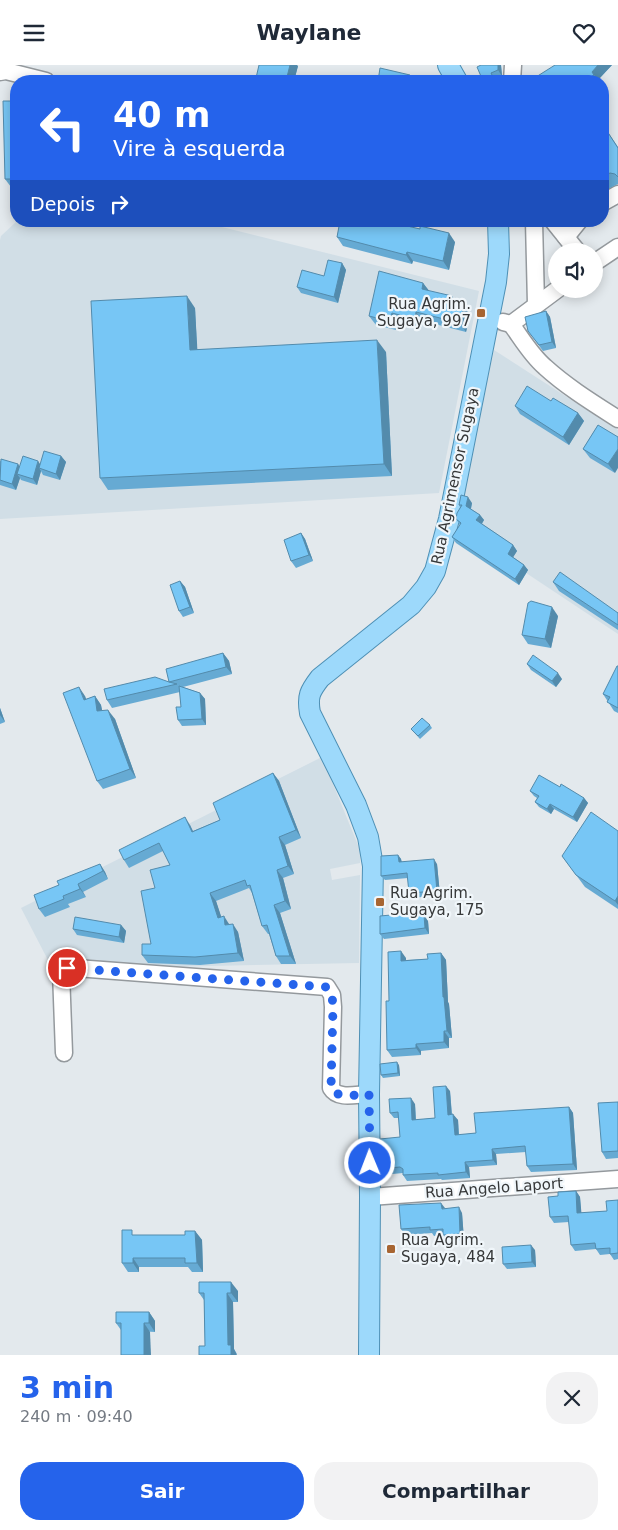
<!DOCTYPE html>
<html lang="pt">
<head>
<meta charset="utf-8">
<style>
	:root { --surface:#fff; --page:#f2f2f3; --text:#1f2937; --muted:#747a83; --accent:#2563eb }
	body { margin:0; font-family:"DejaVu Sans",sans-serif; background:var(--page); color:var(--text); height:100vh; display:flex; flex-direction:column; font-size:19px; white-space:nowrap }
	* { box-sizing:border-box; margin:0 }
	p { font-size:16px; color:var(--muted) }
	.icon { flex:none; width:28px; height:28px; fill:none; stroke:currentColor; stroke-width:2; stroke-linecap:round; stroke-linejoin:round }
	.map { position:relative; height:1290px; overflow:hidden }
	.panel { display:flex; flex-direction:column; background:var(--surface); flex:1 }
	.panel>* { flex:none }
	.hud { position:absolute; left:10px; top:10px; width:599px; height:152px; border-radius:20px; box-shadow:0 2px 12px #0003; background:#2563eb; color:#fff; overflow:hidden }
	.tools { position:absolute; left:548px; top:178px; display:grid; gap:10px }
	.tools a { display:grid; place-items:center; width:55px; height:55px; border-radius:50%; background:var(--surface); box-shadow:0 2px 12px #0003; font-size:25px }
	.pin { position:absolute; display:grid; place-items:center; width:42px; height:42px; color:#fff; margin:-21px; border:2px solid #fff; border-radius:50%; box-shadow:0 1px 5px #0007 }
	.me { position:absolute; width:55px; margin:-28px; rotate:359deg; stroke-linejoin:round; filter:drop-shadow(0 0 4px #0008) }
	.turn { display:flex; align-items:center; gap:18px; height:105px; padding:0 20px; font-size:22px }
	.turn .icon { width:65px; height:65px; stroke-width:2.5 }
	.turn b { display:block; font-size:35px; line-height:42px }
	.then { display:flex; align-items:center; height:48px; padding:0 20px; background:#0003; gap:10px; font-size:19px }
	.round { display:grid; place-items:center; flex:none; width:52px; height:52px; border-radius:20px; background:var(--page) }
	.overview { display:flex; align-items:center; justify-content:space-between; height:85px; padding:0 20px }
	h1 { font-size:30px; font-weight:700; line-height:38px; color:var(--accent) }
	.primary-button { display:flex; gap:10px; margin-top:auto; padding:10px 20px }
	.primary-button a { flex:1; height:58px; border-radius:20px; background:var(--accent); color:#fff; font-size:20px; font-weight:700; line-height:58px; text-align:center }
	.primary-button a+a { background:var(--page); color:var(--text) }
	header { display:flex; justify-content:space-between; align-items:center; height:65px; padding:0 20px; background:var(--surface); font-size:22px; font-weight:700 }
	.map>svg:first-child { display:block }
	.built { fill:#d1dee6 }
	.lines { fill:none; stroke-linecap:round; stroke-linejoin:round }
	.minor-casing { stroke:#94999d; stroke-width:19 }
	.major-casing { stroke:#4e90b5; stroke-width:22 }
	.minor { stroke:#fff; stroke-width:16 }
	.major { stroke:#9dd9fb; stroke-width:20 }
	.wall { fill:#66aad3 }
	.shaded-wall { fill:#538bac }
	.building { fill:#77c6f5; stroke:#538bac }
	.route { stroke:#2563eb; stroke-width:9; stroke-dasharray:0 16.2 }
	.poi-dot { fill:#a76532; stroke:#f0f6fa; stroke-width:2 }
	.labels { text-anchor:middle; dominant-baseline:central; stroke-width:4.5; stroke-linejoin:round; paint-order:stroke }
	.poi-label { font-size:15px; fill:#363839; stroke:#f0f6fa; text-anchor:start }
	.street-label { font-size:15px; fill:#363839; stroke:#f0f6fa }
</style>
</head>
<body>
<header><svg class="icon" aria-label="menu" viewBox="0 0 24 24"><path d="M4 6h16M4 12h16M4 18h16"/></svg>Waylane<svg class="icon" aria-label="heart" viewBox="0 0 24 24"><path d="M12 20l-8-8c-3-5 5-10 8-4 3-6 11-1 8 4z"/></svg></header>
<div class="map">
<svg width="618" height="1290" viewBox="0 0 618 1290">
	<rect width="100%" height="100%" fill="#e3e9ed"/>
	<g class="built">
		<polygon points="17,156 198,156 479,226 439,428 0,454 0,175 1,171"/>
		<polygon points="494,285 618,365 618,569 455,461"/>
		<polygon points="322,692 360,785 360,798 330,804 332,815 360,810 359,898 161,902 50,899 21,843"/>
	</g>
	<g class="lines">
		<g class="minor-casing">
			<g id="minor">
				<polyline points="0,7 6,6 46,16"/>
				<polyline points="512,16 513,0"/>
				<polyline points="602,138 618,129"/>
				<polyline points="534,156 536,239"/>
				<polyline points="553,156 577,186"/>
				<polyline points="566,172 579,156"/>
				<polyline points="594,198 618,182"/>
				<polyline points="503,257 511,259 558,224"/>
				<path d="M511,259C522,274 531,290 545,302C567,322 593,338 618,354"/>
				<path d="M64,988L61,907L63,902L327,922L332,930L333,942L331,1023C338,1035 357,1029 369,1029"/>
				<polyline points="370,1132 618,1114"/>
			</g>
		</g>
		<g class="major-casing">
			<g id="major">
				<polyline points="448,0 457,16"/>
				<path d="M369,1290L370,1132L369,1029L373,801L368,772L356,740L310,648C307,631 310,626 320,613L411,540L426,522L435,506L449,454L496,217L499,189L498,156"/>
			</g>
		</g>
		<use href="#minor" class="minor"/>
		<use href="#major" class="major"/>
	</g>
	<g class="wall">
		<polygon points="481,0 501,0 502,11 495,14 496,16 483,16"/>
		<polygon points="555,0 612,0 598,15 598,16 539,16"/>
		<polygon points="298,1 294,16 259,16 256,13"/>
		<polygon points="16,36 16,122 11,122 5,114"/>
		<polygon points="607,66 618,82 618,119 602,127 602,69"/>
		<polygon points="337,172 455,177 449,205 413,196 412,199 343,181"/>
		<polygon points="342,198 346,205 338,238 301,228 297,222 324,211"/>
		<polygon points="423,218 429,226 458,240 470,250 466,267 423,256 421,263 398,257 396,265 376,260 369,251"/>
		<polygon points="195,243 197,284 386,287 392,411 108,425 100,413"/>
		<polygon points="546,246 550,252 556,283 543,286 528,266"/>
		<polygon points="551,336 578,348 584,356 569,380 520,349 515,341"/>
		<polygon points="598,360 615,408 590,393 583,384"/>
		<polygon points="61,391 66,397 60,415 43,410 41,406 37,420 21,415 20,413 16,425 0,420 0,396 18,399 19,402 40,399"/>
		<polygon points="472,438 471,444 480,450 484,455 482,459 513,480 517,486 513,492 524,500 528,505 519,520 456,478 452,472 460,460 456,454 460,442 459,440"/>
		<polygon points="301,468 305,474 313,496 296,503 291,496"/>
		<polygon points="180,516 185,522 194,548 183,552 179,546"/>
		<polygon points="553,517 618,548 618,565 559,526"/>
		<polygon points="558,551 551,583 528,579 522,570"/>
		<polygon points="223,588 229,596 232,609 183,622 200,628 205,634 206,660 182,661 178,655 181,642 180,627 112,643 107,635 169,617"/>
		<polygon points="527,599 562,614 556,622 531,605"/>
		<polygon points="618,601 618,648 614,646 603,629"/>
		<polygon points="85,631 86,634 95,631 101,640 102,646 115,654 136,713 103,724 97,716"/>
		<polygon points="0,643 5,657 0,659"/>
		<polygon points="430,660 432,663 420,674 411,664"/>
		<polygon points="273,708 279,716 301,773 285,780 294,809 283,813 291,844 280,848 296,899 281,899 276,891 269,869 268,869 262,861 252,828 249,823 216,836 221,852 238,867 244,896 200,900 148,898 142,890 151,879 155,823 170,800 163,786 129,803 124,795 190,760 193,766 220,755"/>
		<polygon points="560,722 584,733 588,738 577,757 554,744 551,749 539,742 535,737 537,733 534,731 530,726"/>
		<polygon points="618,766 618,844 585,822 562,791"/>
		<polygon points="398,790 401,794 402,797 437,799 440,830 413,833 409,828 408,813 385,815 381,811"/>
		<polygon points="100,799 105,807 108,814 83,827 86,832 68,839 70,842 45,852 39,844 59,820"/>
		<polygon points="412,845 416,851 428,856 429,869 384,874 380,869 391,850"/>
		<polygon points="121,860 126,866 124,878 77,870 73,864"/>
		<polygon points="441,888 446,895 448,937 449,939 452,973 449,973 449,983 421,986 421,990 392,992 387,985 389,936 406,893 406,895 428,894"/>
		<polygon points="399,1000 400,1011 383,1013 381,1010"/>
		<polygon points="450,1026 452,1049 458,1055 459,1070 476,1068 569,1042 573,1048 577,1105 531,1107 527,1101 526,1087 496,1089 497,1100 469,1102 470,1113 442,1115 441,1114 407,1116 403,1110 403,1108 382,1110 378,1104 381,1093 400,1072 399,1053 394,1053 390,1048 415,1039 416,1055 435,1053"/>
		<polygon points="618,1037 618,1093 606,1094 602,1087"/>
		<polygon points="576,1126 580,1132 581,1148 607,1146 618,1135 618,1194 614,1195 610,1189 600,1190 596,1184 575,1186 571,1180 569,1157 554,1158 550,1152 558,1131"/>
		<polygon points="445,1143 462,1148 464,1175 447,1176 443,1170 434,1171 432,1168 405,1170 401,1164"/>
		<polygon points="195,1166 202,1175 203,1207 192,1207 188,1202 139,1202 139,1207 128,1207 122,1198 135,1170 185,1170"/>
		<polygon points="535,1185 536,1202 507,1204 503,1199"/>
		<polygon points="238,1226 238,1237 233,1237 234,1284 237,1289 205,1281 204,1235 199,1228"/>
		<polygon points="149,1247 155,1256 155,1267 121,1265 116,1258"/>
	</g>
	<g class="shaded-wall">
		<polygon points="290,0 297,0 298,1 294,16 286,16"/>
		<polygon points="498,0 501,0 502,11 498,5"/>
		<polygon points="598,0 612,0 598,15 598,16 592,7"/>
		<polygon points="410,10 414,16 408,16"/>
		<polygon points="449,168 455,177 449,205 443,196"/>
		<polygon points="407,187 413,196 412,199 406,190"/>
		<polygon points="342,198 346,205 338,238 334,232"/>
		<polygon points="423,218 430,227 422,224"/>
		<polygon points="187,231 195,243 198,296 190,285"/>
		<polygon points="452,231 458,240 450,238"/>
		<polygon points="464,241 470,250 466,267 460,258"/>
		<polygon points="546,246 550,252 556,283 552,277"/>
		<polygon points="416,247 423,256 421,263 415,254"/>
		<polygon points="392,248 398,257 396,265 389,256"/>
		<polygon points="377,275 386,287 392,411 384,399"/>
		<polygon points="578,348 584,356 569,380 563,372"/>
		<polygon points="618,384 618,403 615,408 608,399"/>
		<polygon points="61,391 66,397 60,415 56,409"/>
		<polygon points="38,396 42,402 39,403 41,406 37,420 33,414"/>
		<polygon points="18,399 22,406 17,409 20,413 16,425 12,419"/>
		<polygon points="468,432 472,438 470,447 466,441"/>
		<polygon points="480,450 484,455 480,461 476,455"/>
		<polygon points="301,468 305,474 313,496 309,490"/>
		<polygon points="513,480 517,486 512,494 508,489"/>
		<polygon points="524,500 528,505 519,520 515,514"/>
		<polygon points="180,516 185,522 194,548 190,542"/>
		<polygon points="552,542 558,551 551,583 545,574"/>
		<polygon points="223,588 229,596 232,609 226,602"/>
		<polygon points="558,608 562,614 556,622 552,616"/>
		<polygon points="79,622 85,631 90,644 84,635"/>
		<polygon points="200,628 205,634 206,660 202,654"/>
		<polygon points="95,631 101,640 104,655 97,646"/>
		<polygon points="0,643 5,657 0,650"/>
		<polygon points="108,645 115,654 136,713 130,704"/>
		<polygon points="273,708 279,716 301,773 296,765"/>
		<polygon points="584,733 588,738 577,757 573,752"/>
		<polygon points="550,739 554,744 551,749 547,744"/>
		<polygon points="185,752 190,760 197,775 192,767"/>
		<polygon points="279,772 285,780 294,809 288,801"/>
		<polygon points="398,790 401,794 402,802 399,797"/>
		<polygon points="434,794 437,799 440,830 437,826"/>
		<polygon points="100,799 105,807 108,814 103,806"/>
		<polygon points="277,805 283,813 291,844 285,836"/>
		<polygon points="78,819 83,827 86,832 80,824"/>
		<polygon points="210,828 216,836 224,860 218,853"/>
		<polygon points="618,831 618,840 615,836"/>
		<polygon points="274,840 280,848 296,899 290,891"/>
		<polygon points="424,850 428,856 429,869 425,863"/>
		<polygon points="224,851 229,859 225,860"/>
		<polygon points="233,859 238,867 244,896 238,888"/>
		<polygon points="121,860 126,866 124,878 119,872"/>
		<polygon points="401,886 406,893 406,903 401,896"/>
		<polygon points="441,888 446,895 448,937 449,939 452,973 447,966 443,932"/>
		<polygon points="444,966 449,973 449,983 444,977"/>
		<polygon points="416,979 421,986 421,990 416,983"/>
		<polygon points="397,997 399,1000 400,1011 398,1008"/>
		<polygon points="446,1021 450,1026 452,1055 448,1050"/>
		<polygon points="411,1033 415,1039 416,1061 412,1055"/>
		<polygon points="569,1042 573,1048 577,1105 573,1099"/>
		<polygon points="453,1049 458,1055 459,1076 455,1070"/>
		<polygon points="492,1084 496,1089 497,1100 493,1095"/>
		<polygon points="465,1097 469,1102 470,1113 466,1107"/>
		<polygon points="576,1126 580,1132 582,1154 577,1148"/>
		<polygon points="441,1138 445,1143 442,1144"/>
		<polygon points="459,1142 462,1148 464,1175 460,1169"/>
		<polygon points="195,1166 202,1175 203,1207 197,1198"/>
		<polygon points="531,1180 535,1185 536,1202 532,1197"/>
		<polygon points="133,1193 139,1202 139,1207 133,1198"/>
		<polygon points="231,1217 238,1226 238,1237 231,1228"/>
		<polygon points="227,1228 233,1237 234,1284 237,1290 231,1290 228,1280"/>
		<polygon points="149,1247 155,1256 155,1267 149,1258"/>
		<polygon points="144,1258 150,1267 151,1290 144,1290"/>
	</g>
	<g class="building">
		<polygon points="259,0 290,0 286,16 272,16 256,13"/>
		<polygon points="481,0 498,0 498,5 491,8 493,12 483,16 477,2"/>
		<polygon points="555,0 598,0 592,7 594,10 584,16 580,16 579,14 576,16 539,16 536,12"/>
		<polygon points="380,3 410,10 408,16 378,16"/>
		<polygon points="3,36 16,36 16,114 5,114"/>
		<polygon points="607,66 618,83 618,112 615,109 610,108 602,112 602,69"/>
		<polygon points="340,156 386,156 420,164 420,161 449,168 443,196 407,187 406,190 337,172"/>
		<polygon points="328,195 342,198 334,232 297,222 302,205 324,211"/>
		<polygon points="379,206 423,218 422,224 452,231 450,238 464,241 460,258 416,247 415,254 392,248 389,256 369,251"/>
		<polygon points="187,231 190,285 377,275 384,399 100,413 91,236"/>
		<polygon points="546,246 552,277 539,280 528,266 525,252"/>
		<polygon points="527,321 551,336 553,333 578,348 563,372 515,341"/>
		<polygon points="598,360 618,372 618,384 608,399 583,384"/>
		<polygon points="44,386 61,391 56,409 39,403"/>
		<polygon points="23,391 38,396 33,414 17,409"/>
		<polygon points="1,394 18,399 12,419 0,415"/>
		<polygon points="461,430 468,432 466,441 480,450 476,455 513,480 508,489 524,500 515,514 452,472 461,458 456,454 457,448 462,440 459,440"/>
		<polygon points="301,468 309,490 291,496 284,475"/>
		<polygon points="560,507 618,548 618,560 553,517"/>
		<polygon points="180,516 190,542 179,546 170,520"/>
		<polygon points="531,536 552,542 545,574 522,570 528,538"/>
		<polygon points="223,588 226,602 169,617 177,619 107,635 104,624 155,612 169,617 166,604"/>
		<polygon points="533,590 558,608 552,616 527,599"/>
		<polygon points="617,601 618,601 618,643 607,637 610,632 603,629"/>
		<polygon points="179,621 200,628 202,654 178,655 176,642 181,642"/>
		<polygon points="79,622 84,635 95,631 97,646 108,645 130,704 97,716 63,628"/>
		<polygon points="422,653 430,660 418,671 411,664"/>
		<polygon points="273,708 296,765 279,772 288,801 277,805 285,836 274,840 290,891 276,891 267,860 262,861 250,820 247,821 245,815 210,828 218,853 224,851 225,860 233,859 238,888 195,892 142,890 142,879 151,879 141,826 155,823 150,805 170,800 159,778 124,795 119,785 185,752 192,767 220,755 213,738"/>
		<polygon points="539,710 560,722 561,719 584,733 573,752 550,739 547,744 535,737 539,731 530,726"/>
		<polygon points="591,747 618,766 618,831 615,836 576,810 562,791"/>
		<polygon points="398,790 399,797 434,794 437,826 409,828 407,808 381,811 381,791"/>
		<polygon points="100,799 103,806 78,819 80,824 63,831 64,834 39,844 34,830 59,820 57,816"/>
		<polygon points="412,845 413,851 424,850 425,863 380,869 380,851 391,850 391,847"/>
		<polygon points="75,852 121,860 119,872 73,864"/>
		<polygon points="401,886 401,896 428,894 427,889 441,888 443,932 444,932 447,966 444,966 444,977 416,979 416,983 387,985 386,936 389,936 388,887"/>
		<polygon points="397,997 398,1008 381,1010 380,999"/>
		<polygon points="446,1021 448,1050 453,1049 455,1070 476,1068 474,1048 569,1042 573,1099 527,1101 525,1081 492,1084 493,1095 465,1097 466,1107 438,1110 438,1108 403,1110 403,1104 400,1102 378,1104 378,1094 381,1093 380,1074 400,1072 398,1047 390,1048 389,1034 411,1033 412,1055 435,1053 433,1022"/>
		<polygon points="618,1037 618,1086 602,1087 598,1038"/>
		<polygon points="576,1126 577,1148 607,1146 606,1136 618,1135 618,1188 610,1189 610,1183 596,1184 595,1178 571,1180 568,1151 550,1152 548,1132 558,1131 558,1127"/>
		<polygon points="441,1138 442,1144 459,1142 460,1169 443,1170 443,1164 430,1165 430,1162 401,1164 399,1140"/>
		<polygon points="122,1165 132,1165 132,1170 185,1170 185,1166 195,1166 197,1198 185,1198 185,1193 133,1193 133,1198 122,1198"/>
		<polygon points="531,1180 532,1197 503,1199 502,1182"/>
		<polygon points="199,1217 231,1217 231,1228 227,1228 228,1280 231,1280 231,1290 199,1290 199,1281 205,1281 204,1228 199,1228"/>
		<polygon points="116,1247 149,1247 149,1258 144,1258 144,1290 121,1290 121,1258 116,1258"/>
	</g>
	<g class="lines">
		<path class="route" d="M67,903L327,922L332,930L333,942L331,1023C338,1035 357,1029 369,1029L370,1098"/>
	</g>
	<g class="poi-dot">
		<rect x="476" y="243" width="10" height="10" rx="2.5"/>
		<rect x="375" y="832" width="10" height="10" rx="2.5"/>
		<rect x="386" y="1179" width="10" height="10" rx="2.5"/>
	</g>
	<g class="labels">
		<g class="poi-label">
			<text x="471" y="239" text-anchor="end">Rua Agrim.<tspan x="471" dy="17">Sugaya, 997</tspan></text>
			<text x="390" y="828">Rua Agrim.<tspan x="390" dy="17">Sugaya, 175</tspan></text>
			<text x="401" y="1175">Rua Agrim.<tspan x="401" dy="17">Sugaya, 484</tspan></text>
		</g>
		<g class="street-label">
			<text transform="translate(455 411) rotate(-78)">Rua Agrimensor Sugaya</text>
			<text transform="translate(494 1123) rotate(-4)">Rua Angelo Laport</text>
		</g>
	</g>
</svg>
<div class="tools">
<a><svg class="icon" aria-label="sound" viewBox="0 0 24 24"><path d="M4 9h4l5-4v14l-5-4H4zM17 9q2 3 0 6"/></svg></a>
</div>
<div class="pin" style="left:67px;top:903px;background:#d93025"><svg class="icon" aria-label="arrive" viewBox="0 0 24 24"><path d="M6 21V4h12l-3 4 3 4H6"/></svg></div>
<svg class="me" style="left:370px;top:1098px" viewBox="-20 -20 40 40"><circle r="17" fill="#2563eb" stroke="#fff" stroke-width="3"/><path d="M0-11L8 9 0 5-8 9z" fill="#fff"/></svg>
<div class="hud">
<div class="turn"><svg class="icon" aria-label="left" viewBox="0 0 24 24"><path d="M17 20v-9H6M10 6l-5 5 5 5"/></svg><div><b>40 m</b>Vire à esquerda</div></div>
<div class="then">Depois<svg class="icon" aria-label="right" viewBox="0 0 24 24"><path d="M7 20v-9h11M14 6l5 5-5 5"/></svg></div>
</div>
</div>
<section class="panel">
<div class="overview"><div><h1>3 min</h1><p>240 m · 09:40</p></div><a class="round"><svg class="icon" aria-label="close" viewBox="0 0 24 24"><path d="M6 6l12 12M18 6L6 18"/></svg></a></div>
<div class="primary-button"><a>Sair</a><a>Compartilhar</a></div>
</section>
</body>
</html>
